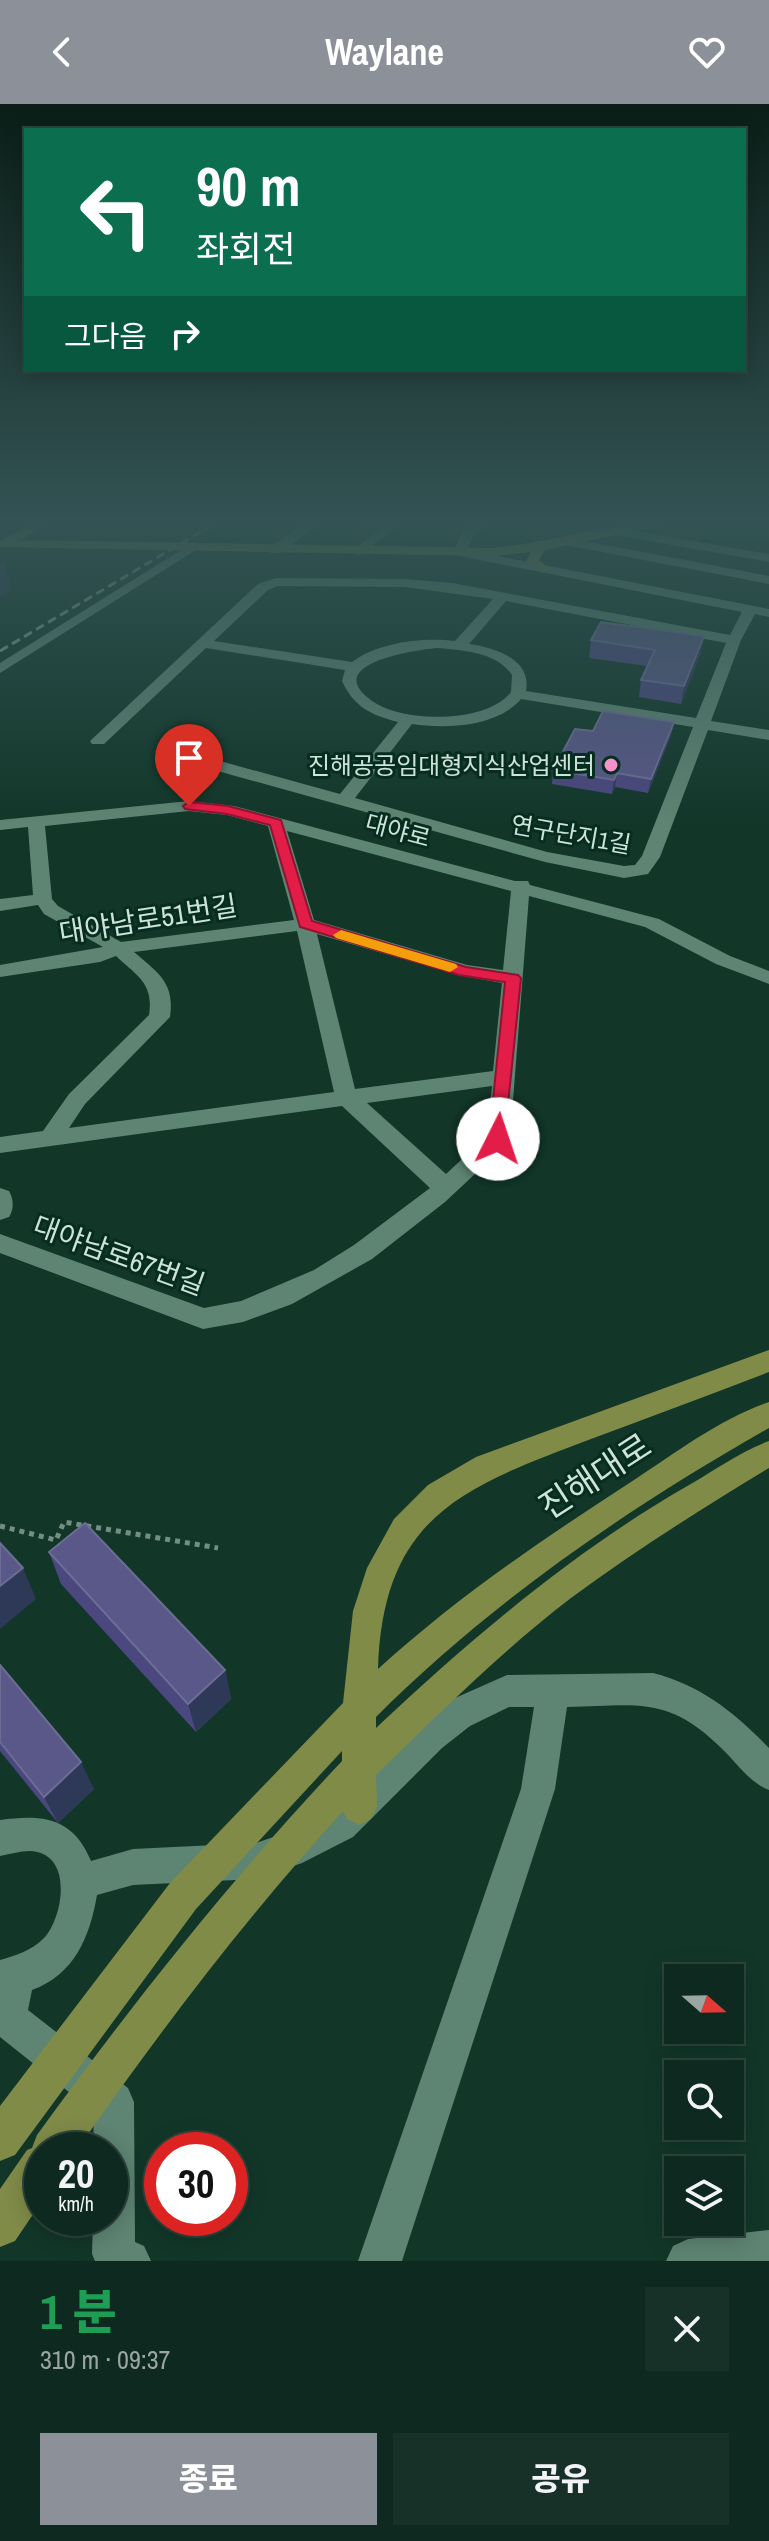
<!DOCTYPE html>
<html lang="ko">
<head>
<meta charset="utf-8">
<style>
	:root { --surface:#0e291f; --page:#173128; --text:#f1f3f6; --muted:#9ba6a4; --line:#2e453d; --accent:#8c9099 }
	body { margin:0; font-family:"Archivo Narrow","Noto Sans KR",sans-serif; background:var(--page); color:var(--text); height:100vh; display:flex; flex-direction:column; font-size:30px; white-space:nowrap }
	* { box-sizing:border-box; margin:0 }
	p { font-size:26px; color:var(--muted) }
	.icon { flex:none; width:44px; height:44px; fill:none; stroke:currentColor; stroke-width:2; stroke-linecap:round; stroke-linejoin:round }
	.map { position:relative; height:2157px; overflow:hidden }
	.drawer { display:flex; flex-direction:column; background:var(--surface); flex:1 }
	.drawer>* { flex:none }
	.hud { position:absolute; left:24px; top:24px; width:722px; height:244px; border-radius:0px; box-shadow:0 4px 20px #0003,0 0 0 2px var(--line); background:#0b6e4f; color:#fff; overflow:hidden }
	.needle { width:52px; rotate:110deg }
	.fabs { position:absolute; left:664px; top:1860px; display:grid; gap:16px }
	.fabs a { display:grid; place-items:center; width:80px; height:80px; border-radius:0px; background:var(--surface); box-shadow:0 4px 20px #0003,0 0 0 2px var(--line); font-size:40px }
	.speed { position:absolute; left:24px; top:2028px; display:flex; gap:16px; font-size:40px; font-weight:700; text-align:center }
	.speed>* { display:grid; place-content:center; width:104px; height:104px; border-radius:50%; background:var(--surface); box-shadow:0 4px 20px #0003,0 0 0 2px var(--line); line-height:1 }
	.speed small { font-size:20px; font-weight:400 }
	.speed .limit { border:12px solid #d22; background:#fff; color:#111 }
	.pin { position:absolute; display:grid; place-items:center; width:68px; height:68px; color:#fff; margin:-82px -34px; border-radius:50% 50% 50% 0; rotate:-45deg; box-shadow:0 0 8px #0007 }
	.pin .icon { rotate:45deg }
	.me { position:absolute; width:88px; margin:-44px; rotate:4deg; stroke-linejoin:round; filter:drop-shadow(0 0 6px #0008) }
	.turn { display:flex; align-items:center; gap:28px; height:168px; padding:0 40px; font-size:36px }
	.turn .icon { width:104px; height:104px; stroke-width:2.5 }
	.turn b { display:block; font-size:56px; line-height:68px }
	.then { display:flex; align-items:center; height:76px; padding:0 40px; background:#0003; gap:16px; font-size:30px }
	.round { display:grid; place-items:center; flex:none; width:84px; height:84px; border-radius:0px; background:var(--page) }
	.summary { display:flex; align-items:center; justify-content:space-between; height:136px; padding:0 40px }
	h1 { font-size:48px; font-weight:800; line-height:60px; color:#1e9e55 }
	.cta { display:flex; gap:16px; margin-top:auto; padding:16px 40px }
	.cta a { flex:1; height:92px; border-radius:0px; background:var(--accent); color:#fff; font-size:32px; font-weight:800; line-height:92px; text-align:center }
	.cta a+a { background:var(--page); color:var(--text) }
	header { display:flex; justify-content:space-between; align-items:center; height:104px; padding:0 40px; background:var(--accent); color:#fff; font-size:36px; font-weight:800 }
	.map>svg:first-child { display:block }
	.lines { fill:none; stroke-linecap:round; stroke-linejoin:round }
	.path { stroke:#738f83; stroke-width:5; stroke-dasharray:5 5; stroke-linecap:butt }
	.minor { fill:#5e8473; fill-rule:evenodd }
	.major { fill:#808b48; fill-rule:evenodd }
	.rail { stroke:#839f93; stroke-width:3; stroke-dasharray:9 5; stroke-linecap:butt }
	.wall { fill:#4b477f }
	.shaded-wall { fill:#2e3958 }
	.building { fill:#595888; stroke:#6b6d95; stroke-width:2 }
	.route { fill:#e11d48; stroke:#92132f; stroke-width:2 }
	.slow { fill:#f59e0b }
	.poi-dot { fill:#f890cc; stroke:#062d1f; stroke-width:3 }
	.labels { text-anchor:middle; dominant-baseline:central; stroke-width:6; stroke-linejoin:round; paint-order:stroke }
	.far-poi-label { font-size:24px; fill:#cee3d9; stroke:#062d1f; text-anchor:end }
	.far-street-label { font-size:24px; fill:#cee3d9; stroke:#062d1f }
	.street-label { font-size:28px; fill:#cee3d9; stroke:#062d1f }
	.near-street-label { font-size:34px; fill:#cee3d9; stroke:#062d1f }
</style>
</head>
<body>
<header><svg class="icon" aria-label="back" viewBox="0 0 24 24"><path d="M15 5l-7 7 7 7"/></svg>Waylane<svg class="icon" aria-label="heart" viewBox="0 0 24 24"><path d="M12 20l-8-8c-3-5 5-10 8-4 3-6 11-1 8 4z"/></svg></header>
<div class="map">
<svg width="769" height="2157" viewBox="0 0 769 2157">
	<rect width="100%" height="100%" fill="#123729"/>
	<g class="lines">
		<polyline class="path" points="0,1422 56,1436 64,1418 218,1444"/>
		<g class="minor">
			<polygon points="307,418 322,418 280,449 270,449 270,443"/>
			<polygon points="356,418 404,418 360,451 355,450 355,444 381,425"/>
			<path d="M473,418H487L473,432L467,446L769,505V513L755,510L741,536L711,617L769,626V636L708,626L660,753L648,770L624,774L545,758L214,666L212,662L214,658L220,657L340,690L398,618C371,611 354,603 342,577L345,566L206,544L104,640H92L90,637L258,480L276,474L405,475L452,479L730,531L742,508L455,451L454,448L461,430ZM278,482L405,483L493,495L455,537C423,533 379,538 352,558L214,537L268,486ZM506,497L726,539L696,614L526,587C532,554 494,544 469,540ZM437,544C462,546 497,548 512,571L511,588C486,620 403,619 372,597C320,560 414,546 437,544ZM521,595L693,623L642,752L635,761L624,762L547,748L355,694L412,620C447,625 497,623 521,595Z"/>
			<polygon points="619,424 769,450 769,458 615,431 615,425"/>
			<polygon points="569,434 769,472 769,480 565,441 565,435"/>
			<polygon points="189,441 199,444 0,569 0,559"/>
			<path d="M189,697L234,702L515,777H528L530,781L659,815L730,852L769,867V880L716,860L645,823L529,792L510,1035L506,1041L445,1098L372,1155L292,1200L243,1218L203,1225L0,1149V1130L204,1204L241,1197L314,1166L354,1141L430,1084L342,1002L0,1049V1033L43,1027L69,990L149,911C154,879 137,872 116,852L100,858L0,873V861L103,843L44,810L38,801L0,807V795L33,791L28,723L0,726V716ZM189,707L227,711L268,722L294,816L121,838L58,802L52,795L45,722ZM287,727L511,787L503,866L467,861L314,816ZM297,827L334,988L69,1024L85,1000L170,913C175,878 158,869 134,848ZM317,830L458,871L502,879L493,967L355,985ZM492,982L487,1032L446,1070L367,999Z"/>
			<path d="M0,1084L9,1087C14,1096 14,1105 9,1113L0,1116Z"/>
			<path d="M653,1569C701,1581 735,1609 769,1644V1686C748,1678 735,1656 718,1641C666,1591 634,1602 567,1603L555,1685L402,2157H358L521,1685L534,1603H509L470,1622L442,1644L353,1733L302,1759L256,1775L133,1781L97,1791C90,1833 74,1871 32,1886L28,1906L128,1984L134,1998L135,2138L144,2142L151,2157H95L92,2150L93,2114H110V2046H93L94,2008L0,1933V1856C17,1851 31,1847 44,1834C62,1815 73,1756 37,1748C27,1745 11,1750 0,1752V1716C42,1710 73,1713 91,1757L133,1745L256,1739L282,1730L327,1707L418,1620L446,1598L507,1571Z"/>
			<polygon points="769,2126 769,2157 666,2157 673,2142 688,2135"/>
		</g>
		<g class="major">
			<path d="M34,418H50L21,436L493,444C554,438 615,418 677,418L545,446L539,456L550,465L543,469L526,457L531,448L493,452L0,443V437Z"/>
			<path d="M769,1246V1268C710,1291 650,1313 591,1335C464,1383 383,1411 378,1565C458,1492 546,1433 637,1374C678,1347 722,1314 769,1298V1324C628,1404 491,1498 376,1613V1624C473,1533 574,1447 689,1381C715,1366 741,1347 769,1337V1364C701,1405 635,1447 571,1494C503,1546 442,1607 381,1666L376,1671L377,1703L371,1715L359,1721L347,1715L343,1707C246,1814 159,1928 77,2046H42V2097L15,2137L0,2143V2085L27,2046L32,2044L37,2031C132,1900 231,1775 342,1657V1647L196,1805L15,2051L0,2057V2002L170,1779L343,1599L353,1507L367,1464L394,1415L428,1381L476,1353Z"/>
		</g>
		<polyline class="rail" points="0,547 217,418"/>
	</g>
	<g class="wall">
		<polygon points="591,536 701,549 681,600 639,593 641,576 647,562 589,554"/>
		<polygon points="674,618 671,632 648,689 615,683 612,690 552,680 553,666"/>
		<polygon points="49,1448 225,1566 231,1595 196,1628 61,1480"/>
		<polygon points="0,1561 94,1685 58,1719 0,1647"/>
	</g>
	<g class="shaded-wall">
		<polygon points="5,458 11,487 0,493 0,461"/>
		<polygon points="704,532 701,549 681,600 684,582"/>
		<polygon points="674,618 671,632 648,689 651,675"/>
		<polygon points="617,669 615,683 612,690 614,676"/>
		<polygon points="23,1464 36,1495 0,1525 0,1482"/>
		<polygon points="225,1566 231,1595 196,1628 188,1600"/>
		<polygon points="81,1658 94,1685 58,1719 44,1693"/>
	</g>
	<g class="building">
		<polygon points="601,518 704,532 684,582 641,576 655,546 591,536"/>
		<polygon points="603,607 674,618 651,675 617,669 614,676 553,666 575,625 593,627"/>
		<polygon points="85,1419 225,1566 188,1600 49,1448"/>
		<polygon points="0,1439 23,1464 0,1482"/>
		<polygon points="0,1561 81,1658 44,1693 0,1638"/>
	</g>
	<linearGradient id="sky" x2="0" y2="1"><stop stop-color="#0a1e17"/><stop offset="0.58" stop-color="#335354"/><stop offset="1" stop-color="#335354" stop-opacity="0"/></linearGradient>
	<rect width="769" height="720" fill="url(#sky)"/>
	<polygon class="route" points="189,698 228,702 281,716 312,817 466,863 518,871 521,874 504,1039 492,1039 489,1035 505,878 459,871 300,823 270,721 227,710 185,705 183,702"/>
	<polygon class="slow" points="341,826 456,860 458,863 450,868 336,834 333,831"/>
	<circle class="poi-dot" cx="611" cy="661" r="8"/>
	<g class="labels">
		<g class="far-poi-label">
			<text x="595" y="661">진해공공임대형지식산업센터</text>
		</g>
		<g class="far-street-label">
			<text transform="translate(398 726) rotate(15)">대야로</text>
			<text transform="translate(571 730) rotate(10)">연구단지1길</text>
		</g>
		<g class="street-label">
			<text transform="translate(148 815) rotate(-9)">대야남로51번길</text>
			<text transform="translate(119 1151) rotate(20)">대야남로67번길</text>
		</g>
		<g class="near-street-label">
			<text transform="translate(595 1372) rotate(-33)">진해대로</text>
		</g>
	</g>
</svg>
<div class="fabs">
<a><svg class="needle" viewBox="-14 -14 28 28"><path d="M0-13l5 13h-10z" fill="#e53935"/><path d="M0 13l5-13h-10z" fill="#9ba6a4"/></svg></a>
<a><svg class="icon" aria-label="search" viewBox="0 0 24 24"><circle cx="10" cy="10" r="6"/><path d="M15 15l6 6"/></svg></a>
<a><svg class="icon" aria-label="layers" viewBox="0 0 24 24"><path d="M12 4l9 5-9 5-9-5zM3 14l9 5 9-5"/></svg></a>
</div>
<div class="speed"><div>20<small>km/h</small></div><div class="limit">30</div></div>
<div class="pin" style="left:189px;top:702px;background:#d93025"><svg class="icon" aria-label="arrive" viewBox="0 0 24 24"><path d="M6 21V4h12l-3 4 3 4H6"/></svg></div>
<svg class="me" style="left:498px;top:1035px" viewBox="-20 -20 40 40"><circle r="19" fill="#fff"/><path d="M0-13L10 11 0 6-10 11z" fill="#e11d48"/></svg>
<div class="hud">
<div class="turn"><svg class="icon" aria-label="left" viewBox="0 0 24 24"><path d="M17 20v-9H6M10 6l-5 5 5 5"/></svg><div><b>90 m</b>좌회전</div></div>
<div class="then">그다음<svg class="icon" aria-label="right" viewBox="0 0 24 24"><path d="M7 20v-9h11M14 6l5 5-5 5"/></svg></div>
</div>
</div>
<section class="drawer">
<div class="summary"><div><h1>1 분</h1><p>310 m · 09:37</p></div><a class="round"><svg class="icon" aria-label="close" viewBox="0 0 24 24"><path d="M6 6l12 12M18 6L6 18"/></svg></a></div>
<div class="cta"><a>종료</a><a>공유</a></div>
</section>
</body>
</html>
